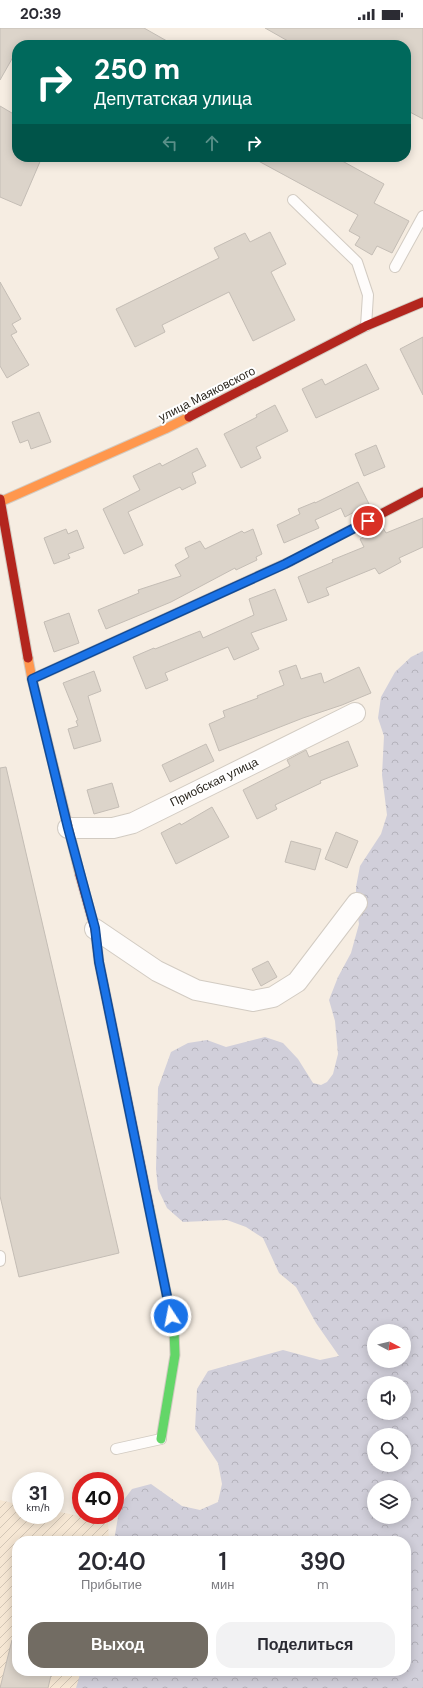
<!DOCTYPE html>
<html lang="ru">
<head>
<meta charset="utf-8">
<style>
	:root { --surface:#fff; --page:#f2f2f3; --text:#2b2b33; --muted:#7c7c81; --accent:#726c63 }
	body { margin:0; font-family:"DM Sans",sans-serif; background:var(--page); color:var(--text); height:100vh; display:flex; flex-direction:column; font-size:15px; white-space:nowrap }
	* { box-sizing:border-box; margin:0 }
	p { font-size:13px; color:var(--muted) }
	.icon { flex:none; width:22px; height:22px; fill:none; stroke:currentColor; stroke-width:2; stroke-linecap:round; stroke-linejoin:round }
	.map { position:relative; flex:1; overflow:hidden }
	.drawer { position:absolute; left:12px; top:1508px; width:399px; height:140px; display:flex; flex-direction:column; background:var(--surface); border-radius:16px; box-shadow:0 2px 10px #0003 }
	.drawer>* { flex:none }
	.top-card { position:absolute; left:12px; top:12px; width:399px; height:122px; border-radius:16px; box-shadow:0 2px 10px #0003; background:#00695c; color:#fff; overflow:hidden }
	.needle { width:26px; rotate:97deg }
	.buttons { position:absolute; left:367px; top:1296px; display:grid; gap:8px }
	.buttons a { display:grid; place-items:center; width:44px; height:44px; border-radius:50%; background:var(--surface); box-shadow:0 2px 10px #0003; font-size:20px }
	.speed { position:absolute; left:12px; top:1444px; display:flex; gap:8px; font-size:20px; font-weight:700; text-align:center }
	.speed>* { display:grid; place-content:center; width:52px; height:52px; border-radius:50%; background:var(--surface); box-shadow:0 2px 10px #0003; line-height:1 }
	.speed small { font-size:10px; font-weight:400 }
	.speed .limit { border:6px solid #d22; background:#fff; color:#111 }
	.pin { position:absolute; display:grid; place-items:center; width:34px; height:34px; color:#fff; margin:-17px; border:2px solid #fff; border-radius:50%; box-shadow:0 1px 4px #0007 }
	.me { position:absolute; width:44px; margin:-22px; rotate:349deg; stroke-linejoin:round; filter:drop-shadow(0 0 3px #0008) }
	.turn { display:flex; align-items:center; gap:14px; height:84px; padding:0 16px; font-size:18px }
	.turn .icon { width:52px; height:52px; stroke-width:2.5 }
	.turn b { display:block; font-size:28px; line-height:34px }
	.lanes { display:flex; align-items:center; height:38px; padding:0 16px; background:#0003; justify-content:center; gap:20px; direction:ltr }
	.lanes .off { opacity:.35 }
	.eta { display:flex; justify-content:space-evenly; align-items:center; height:68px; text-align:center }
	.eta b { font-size:24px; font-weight:600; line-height:28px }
	.primary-button { display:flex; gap:8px; margin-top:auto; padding:8px 16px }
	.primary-button a { flex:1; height:46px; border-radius:16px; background:var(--accent); color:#fff; font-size:16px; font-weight:600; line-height:46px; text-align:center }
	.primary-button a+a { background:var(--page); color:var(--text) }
	.status { display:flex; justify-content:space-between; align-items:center; height:28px; padding:0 20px; background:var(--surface); direction:ltr }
	.status svg { height:11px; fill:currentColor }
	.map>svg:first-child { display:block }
	.industrial { fill:url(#industrial-furrows) }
	.forest { fill:url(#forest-crowns); fill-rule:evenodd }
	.building { fill:#dcd4ca; stroke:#c4bdb5 }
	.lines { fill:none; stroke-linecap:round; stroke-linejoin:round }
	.lane-casing { stroke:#d2cbc2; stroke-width:12 }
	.street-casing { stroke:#d2cbc2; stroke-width:22 }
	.fast-casing { stroke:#d2cbc2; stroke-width:11 }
	.slow-casing { stroke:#d2cbc2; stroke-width:11 }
	.jam-casing { stroke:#d2cbc2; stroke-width:11 }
	.lane { stroke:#fefcfb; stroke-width:10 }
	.street { stroke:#fefcfb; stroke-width:20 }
	.fast { stroke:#63d668; stroke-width:9 }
	.slow { stroke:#ff974d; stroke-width:9 }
	.jam { stroke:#b3261e; stroke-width:9 }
	.route-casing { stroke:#114b97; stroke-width:10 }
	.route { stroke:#1a73e8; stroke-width:7 }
	.labels { text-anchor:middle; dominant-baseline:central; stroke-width:4; stroke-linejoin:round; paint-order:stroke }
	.street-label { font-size:12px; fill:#2b261e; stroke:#fff }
</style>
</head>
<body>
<div class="status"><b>20:39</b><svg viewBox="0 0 49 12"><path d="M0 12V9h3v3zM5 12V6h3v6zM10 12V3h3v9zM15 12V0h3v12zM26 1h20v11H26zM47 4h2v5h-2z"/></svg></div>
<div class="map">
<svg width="423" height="1660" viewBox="0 0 423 1660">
	<defs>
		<pattern id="industrial-furrows" width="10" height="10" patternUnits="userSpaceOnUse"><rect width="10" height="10" fill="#f6e7d4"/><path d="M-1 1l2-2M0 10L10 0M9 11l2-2" fill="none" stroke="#d3c6b6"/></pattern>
		<pattern id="forest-crowns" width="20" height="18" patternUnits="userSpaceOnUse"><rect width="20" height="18" fill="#d1cfda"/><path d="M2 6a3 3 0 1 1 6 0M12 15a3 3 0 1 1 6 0" fill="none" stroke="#b4b2bb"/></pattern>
	</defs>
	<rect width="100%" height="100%" fill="#f6ede2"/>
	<polygon class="industrial" points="0,1472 21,1477 21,1487 55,1487 55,1483 108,1494 109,1513 17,1513 17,1643 81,1643 77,1660 0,1660"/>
	<path class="forest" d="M423,623V1660H76L81,1643H406V1513H114L120,1477L132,1461L151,1456L182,1478L200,1482L218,1474L222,1456L218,1435L195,1401L197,1361L208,1343L283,1322L320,1332L339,1328L316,1295L296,1259L279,1245L263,1210L246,1199L227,1192L183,1194L167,1180L158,1161L156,1141L158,1060L171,1024L188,1015L207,1012L226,1019L265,1009L283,1015L298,1031L313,1055L321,1057L327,1054L333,1046L338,1026L335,993L329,972L338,949L351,925L359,896L356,877V859L360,838L381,806L387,787L382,747L384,708L378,690L381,669L395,644L411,629ZM374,1303H404V1333H374ZM374,1355H404V1385H374ZM374,1407H404V1437H374ZM374,1459H404V1489H374Z"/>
	<g class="building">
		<polygon points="0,0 144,0 174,17 17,17 17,22 0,52"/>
		<polygon points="265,0 423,0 423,91 406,82 406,17 295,17"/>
		<polygon points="0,78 17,88 17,129 42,129 21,178 0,169"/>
		<polygon points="251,129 335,129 384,156 374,175 409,193 392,225 377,218 372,227 355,217 360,209 349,203 358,187"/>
		<polygon points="270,204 286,236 271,244 295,292 253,313 229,264 162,297 165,304 135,319 116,281 219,230 214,220 245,205 250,214"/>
		<polygon points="0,254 21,291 12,296 17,304 11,307 29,337 7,350 0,338"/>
		<polygon points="423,309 423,367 400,321"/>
		<polygon points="366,336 379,361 316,390 302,361 322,351 325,357"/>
		<polygon points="275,377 288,403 256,419 261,430 241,440 224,406 257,389 256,387"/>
		<polygon points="39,384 51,414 31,421 28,412 20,415 12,394"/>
		<polygon points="376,417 385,439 364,448 355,426"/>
		<polygon points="197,420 206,438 192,445 196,455 182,462 180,459 128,484 143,517 124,526 103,481 140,462 133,448 160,435 162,438"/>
		<polygon points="358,454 369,476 345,489 341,480 315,492 319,500 284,515 277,497 300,486 298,481 315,474 315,475"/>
		<polygon points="423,490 423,519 399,530 401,534 379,546 375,540 326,560 329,567 308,575 298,549 333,534 332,532 364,519 360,511 383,500 386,505"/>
		<polygon points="66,501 68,506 77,502 84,520 68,526 70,530 54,536 44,510"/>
		<polygon points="253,501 262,526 256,529 257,532 236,542 235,540 171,574 106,601 98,582 139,565 138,562 181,548 175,537 189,529 185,520 200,513 205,521 242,503 244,505"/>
		<polygon points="275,561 287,592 251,605 259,621 234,632 228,619 165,645 168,652 146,661 133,629 154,620 155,621 200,603 203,610 254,587 249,571"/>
		<polygon points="69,585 79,615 54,624 44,594"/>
		<polygon points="296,637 301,651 321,645 324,655 359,639 371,665 342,677 303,690 219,723 209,696 225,689 223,683 258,670 257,668 284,657 279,643"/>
		<polygon points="94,643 101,663 88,668 101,713 74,721 68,701 78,698 76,693 78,692 63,655"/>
		<polygon points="348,713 358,738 320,753 321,755 275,777 277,781 257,791 243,762 290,738 287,732 306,722 309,729"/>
		<polygon points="206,716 214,733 170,754 162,737"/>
		<polygon points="6,739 119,1225 19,1249 0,1168 0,740"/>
		<polygon points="112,755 119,779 94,786 87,762"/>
		<polygon points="212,779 229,809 176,836 161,805 180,795 181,797"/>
		<polygon points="336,804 358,813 347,840 325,831"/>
		<polygon points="291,813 321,821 315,842 285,834"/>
		<polygon points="268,933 277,949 261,958 252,941"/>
		<polygon points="12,1612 17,1612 17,1643 52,1643 48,1660 0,1660"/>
	</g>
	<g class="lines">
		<g class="lane-casing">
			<g id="lane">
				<polyline points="293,172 357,234 368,267 366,298"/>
				<polyline points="395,239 423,188"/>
				<polyline points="0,1228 0,1233"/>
				<polyline points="116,1421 161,1411"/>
			</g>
		</g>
		<g class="street-casing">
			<g id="street">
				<polyline points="68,800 113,800 133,795 355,685"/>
				<polyline points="95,901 157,943 196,962 253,973 273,969 297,954 357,875"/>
			</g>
		</g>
		<g class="fast-casing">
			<polyline id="fast" points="149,1179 174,1303 175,1327 161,1411"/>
		</g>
		<g class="slow-casing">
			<g id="slow">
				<polyline points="0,474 165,401 189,389"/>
				<polyline points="28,630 32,651 80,847"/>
				<polyline points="32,651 291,533"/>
			</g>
		</g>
		<g class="jam-casing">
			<g id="jam">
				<polyline points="189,389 366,298 423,274"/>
				<polyline points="0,471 28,630"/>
				<polyline points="291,533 423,464"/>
				<polyline points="80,847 95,901 99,934 149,1179"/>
			</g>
		</g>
		<use href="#lane" class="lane"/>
		<use href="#street" class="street"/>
		<use href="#fast" class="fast"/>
		<use href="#slow" class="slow"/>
		<use href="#jam" class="jam"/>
	</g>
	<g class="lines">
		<g class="route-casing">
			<polyline id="route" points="171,1288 99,934 95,900 68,800 32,651 285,536 368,493"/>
		</g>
		<use href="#route" class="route"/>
	</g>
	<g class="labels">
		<g class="street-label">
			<text transform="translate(207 366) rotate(-27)">улица Маяковского</text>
			<text transform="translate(214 754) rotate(-26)">Приобская улица</text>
		</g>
	</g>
</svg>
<div class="buttons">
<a><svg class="needle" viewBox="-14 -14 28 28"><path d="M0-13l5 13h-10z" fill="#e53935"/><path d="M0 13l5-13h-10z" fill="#7c7c81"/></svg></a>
<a><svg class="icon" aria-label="sound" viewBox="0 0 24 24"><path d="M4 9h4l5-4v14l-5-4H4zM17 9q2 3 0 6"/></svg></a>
<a><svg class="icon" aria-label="search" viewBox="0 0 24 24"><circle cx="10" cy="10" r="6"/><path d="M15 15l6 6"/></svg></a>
<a><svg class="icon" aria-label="layers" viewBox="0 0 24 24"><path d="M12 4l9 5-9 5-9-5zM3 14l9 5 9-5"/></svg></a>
</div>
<div class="speed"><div>31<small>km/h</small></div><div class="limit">40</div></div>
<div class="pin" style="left:368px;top:493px;background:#d93025"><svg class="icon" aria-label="arrive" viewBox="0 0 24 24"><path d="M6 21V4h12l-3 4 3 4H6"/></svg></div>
<svg class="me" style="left:171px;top:1288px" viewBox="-20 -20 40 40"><circle r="17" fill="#1a73e8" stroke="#fff" stroke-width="3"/><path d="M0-11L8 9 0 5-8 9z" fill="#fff"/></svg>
<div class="top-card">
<div class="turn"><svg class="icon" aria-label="right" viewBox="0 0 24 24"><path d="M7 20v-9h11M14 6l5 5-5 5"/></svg><div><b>250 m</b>Депутатская улица</div></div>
<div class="lanes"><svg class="icon off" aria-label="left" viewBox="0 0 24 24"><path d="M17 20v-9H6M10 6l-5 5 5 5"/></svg><svg class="icon off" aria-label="ahead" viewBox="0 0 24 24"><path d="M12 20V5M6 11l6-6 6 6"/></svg><svg class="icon" aria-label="right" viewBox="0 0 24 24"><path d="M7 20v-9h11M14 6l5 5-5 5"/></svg></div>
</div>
<section class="drawer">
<div class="eta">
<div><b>20:40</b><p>Прибытие</p></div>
<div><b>1</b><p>мин</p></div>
<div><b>390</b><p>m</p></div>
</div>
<div class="primary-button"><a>Выход</a><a>Поделиться</a></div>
</section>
</div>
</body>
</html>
